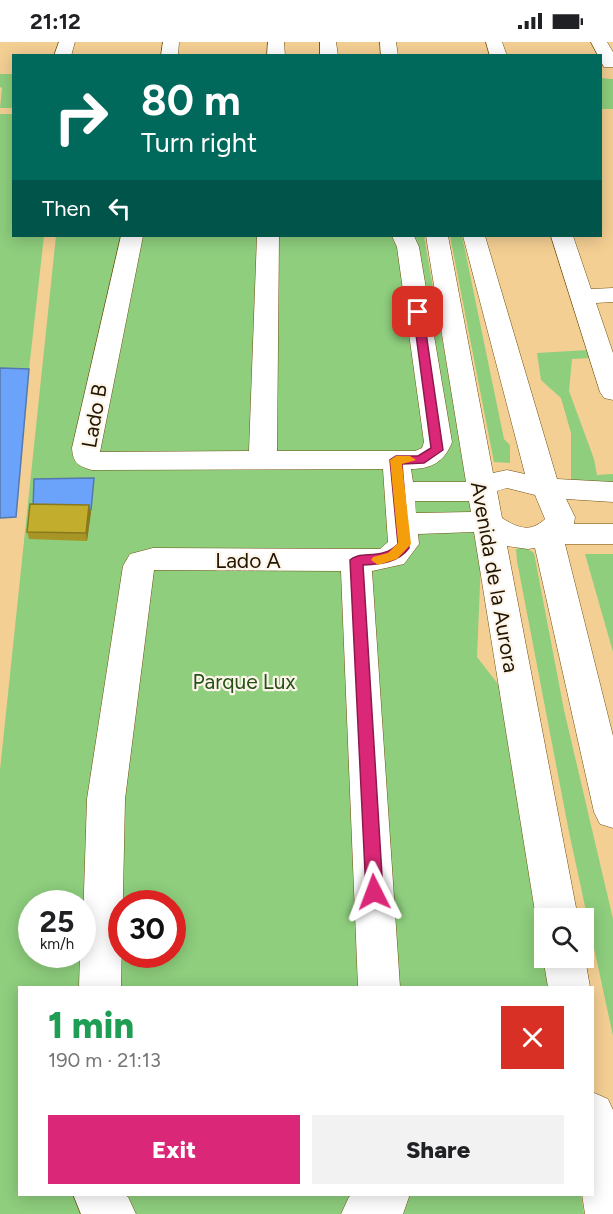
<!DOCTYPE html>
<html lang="en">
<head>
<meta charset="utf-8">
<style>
	:root { --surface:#fff; --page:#f2f2f2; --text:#202124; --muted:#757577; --accent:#db2777 }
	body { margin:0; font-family:Figtree,sans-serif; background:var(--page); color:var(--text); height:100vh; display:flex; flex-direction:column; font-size:22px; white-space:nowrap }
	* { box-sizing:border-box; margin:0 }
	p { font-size:20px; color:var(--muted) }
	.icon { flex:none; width:33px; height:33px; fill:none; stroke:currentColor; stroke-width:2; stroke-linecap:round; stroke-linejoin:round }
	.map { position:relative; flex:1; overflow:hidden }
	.panel { position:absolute; left:18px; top:944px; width:576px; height:210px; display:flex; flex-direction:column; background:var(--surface); border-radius:0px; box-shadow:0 3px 15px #0003 }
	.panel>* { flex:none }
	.banner { position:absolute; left:12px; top:12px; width:590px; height:183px; border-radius:0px; box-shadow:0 3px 15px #0003; background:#00695c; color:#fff; overflow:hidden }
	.buttons { position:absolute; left:534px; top:866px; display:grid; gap:12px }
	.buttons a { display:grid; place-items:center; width:60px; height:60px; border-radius:0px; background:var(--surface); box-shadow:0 3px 15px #0003; font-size:30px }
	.speed { position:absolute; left:18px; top:848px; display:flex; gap:12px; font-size:30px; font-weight:700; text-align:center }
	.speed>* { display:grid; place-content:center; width:78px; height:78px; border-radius:50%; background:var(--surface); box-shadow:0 3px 15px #0003; line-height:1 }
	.speed small { font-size:15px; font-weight:400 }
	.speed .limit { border:9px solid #d22; background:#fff; color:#111 }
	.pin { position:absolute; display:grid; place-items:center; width:51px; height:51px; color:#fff; margin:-26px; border-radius:12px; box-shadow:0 3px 9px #0006 }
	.me { position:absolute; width:66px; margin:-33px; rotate:357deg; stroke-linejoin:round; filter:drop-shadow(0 0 4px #0008) }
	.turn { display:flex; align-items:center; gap:21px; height:126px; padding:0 30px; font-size:27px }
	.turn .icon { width:78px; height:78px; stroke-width:2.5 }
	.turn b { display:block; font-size:42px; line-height:51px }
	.then { display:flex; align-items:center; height:57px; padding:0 30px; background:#0003; gap:12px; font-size:22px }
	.round { display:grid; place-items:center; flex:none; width:63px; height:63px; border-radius:0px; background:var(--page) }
	.head { display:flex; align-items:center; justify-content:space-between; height:102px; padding:0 30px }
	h1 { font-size:36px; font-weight:800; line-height:45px; color:#1e9e55 }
	.primary-button { display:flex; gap:12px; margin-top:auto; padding:12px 30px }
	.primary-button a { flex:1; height:69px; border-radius:0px; background:var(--accent); color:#fff; font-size:24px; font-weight:800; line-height:69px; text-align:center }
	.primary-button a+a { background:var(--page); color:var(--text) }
	.status { display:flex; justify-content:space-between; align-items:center; height:42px; padding:0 30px; background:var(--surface); direction:ltr }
	.status svg { height:16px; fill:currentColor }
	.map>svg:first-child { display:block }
	.green { fill:#8ece7d; fill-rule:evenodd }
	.water { fill:#6ba3fa; stroke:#5578af; stroke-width:1.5 }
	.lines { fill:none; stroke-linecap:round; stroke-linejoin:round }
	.minor-casing { stroke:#705010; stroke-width:1 }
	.minor { fill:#fff; fill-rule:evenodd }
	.wall { fill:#a79526 }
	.shaded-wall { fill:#88791f }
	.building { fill:#c2ad2c; stroke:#88791f; stroke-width:1.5 }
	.route { fill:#db2777; stroke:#8e194d; stroke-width:1.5 }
	.slow { fill:#f59e0b }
	.labels { text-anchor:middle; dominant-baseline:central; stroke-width:4.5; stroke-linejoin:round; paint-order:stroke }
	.street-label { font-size:21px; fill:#221500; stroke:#fdf5ea }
	.park-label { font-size:21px; fill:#245216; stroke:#fdf5ea }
</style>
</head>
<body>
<div class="status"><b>21:12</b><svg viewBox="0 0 49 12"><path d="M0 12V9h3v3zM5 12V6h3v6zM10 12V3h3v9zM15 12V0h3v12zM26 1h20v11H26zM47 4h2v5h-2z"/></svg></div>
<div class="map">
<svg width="613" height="1172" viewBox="0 0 613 1172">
	<rect width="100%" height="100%" fill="#f4cf93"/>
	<g class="green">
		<polygon points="0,32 13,32 13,66 0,66 2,46 0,45"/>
		<polygon points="600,36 613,37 613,67 600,67"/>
		<polygon points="0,72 13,72 14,194 44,194 29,327 0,326"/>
		<path d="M56,194H424L481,519L477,615L501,646L549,945H20V1152H581L584,1172H0V728ZM32,861H82V912H32ZM122,861H172V912H122Z"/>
		<polygon points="450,194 462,194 504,397 510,403 510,421 494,420"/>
		<polygon points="588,308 590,316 572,317 569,349 594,417 597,433 613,432 613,444 571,444 571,391 561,356 541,338 537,311"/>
		<polygon points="523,504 534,511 564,668 613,877 613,994 569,790 517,519 516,507"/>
		<polygon points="585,512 613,512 613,610"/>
	</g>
	<g class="water">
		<polygon points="0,326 29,327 16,475 0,476"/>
		<polygon points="94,436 91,468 33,467 34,437"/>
	</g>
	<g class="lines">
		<g class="minor-casing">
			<g id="minor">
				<polygon points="59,0 75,0 71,14 54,14"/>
				<polygon points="163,0 179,0 178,14 161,14"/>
				<polygon points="268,0 284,0 285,14 267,14"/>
				<polygon points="320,0 336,0 338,14 320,14"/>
				<polygon points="380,0 396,0 398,14 381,14"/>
				<polygon points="486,0 502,0 507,14 490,14"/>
				<polygon points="591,0 607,0 613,10 613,25 604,25"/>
				<path d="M121,194H143L100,410L249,409L257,194H279L277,409H415L422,406L424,400L397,205L392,194H414L419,205L452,400C445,419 432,427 411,427L413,440H466L426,194H448L493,431L507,428L525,432L463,194H485L557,437L613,440V460L566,457L575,475L574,482H613V502H565L613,694V786L600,782L594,770L535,506L528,507L507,504L578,876H544V890L536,876L474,490L418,492L419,502L404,522L372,529L400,945H358L341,529L154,528L125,757L121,945H79L80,912H82L87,757L123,524L130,512L153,506L380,507L388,500L383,427L92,428C78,424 73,421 72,406ZM507,446L535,453L545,477C530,491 518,486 502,476L497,449ZM415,459H469L471,470L416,471Z"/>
				<polygon points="551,194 573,194 591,247 613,246 613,260 596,261 613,311 613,358 604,356 600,350"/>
				<polygon points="544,911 544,915 584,915 584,911 590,945 548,945 543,915"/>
				<polygon points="592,1050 608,1057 613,1068 613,1172 585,1172 582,1152 592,1152"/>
				<polygon points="73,1152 123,1152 128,1155 136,1172 81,1172"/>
				<polygon points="353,1152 410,1152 403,1172 341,1172 349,1155"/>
			</g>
		</g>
		<use href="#minor" class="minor"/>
	</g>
	<polygon class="wall" points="89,463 91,470 87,499 29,497 27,490"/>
	<polygon class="shaded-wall" points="89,463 91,470 87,499 86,491"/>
	<polygon class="building" points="30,462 89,463 86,491 27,490"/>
	<path class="route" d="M418,267L423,270L443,408L424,421L402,422L409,506C398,521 380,522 363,523L383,850L380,856L374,858L368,856L366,850L350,518C360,508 382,519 398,502L390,418L396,414H418L431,406L413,270Z"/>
	<polygon class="slow" points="396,414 410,414 416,418 402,422 411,502 397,517 378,523 371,518 373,515 388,511 398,501 390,418"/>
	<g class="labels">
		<g class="street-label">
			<text transform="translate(94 374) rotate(-80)">Lado B</text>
			<text x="248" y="518">Lado A</text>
			<text transform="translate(495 535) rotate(80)">Avenida de la Aurora</text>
		</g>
		<g class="park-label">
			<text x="244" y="639">Parque Lux</text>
		</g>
	</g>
</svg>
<div class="buttons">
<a><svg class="icon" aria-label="search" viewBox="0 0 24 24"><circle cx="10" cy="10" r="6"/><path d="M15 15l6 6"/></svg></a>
</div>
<div class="speed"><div>25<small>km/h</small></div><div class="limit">30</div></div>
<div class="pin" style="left:418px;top:270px;background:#d93025"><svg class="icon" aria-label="arrive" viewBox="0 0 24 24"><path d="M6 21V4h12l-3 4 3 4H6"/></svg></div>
<svg class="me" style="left:374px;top:850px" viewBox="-20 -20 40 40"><path d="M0-17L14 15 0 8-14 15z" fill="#db2777" stroke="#fff" stroke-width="4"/></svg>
<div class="banner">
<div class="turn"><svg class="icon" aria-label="right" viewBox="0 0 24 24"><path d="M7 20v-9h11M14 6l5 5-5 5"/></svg><div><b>80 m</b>Turn right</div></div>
<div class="then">Then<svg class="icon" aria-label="left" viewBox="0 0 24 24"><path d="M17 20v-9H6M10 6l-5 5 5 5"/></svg></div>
</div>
<section class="panel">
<div class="head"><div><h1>1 min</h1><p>190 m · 21:13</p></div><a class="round" style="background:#d93025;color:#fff"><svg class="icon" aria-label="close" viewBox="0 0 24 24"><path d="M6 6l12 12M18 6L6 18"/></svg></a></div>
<div class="primary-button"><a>Exit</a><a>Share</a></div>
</section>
</div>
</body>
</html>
